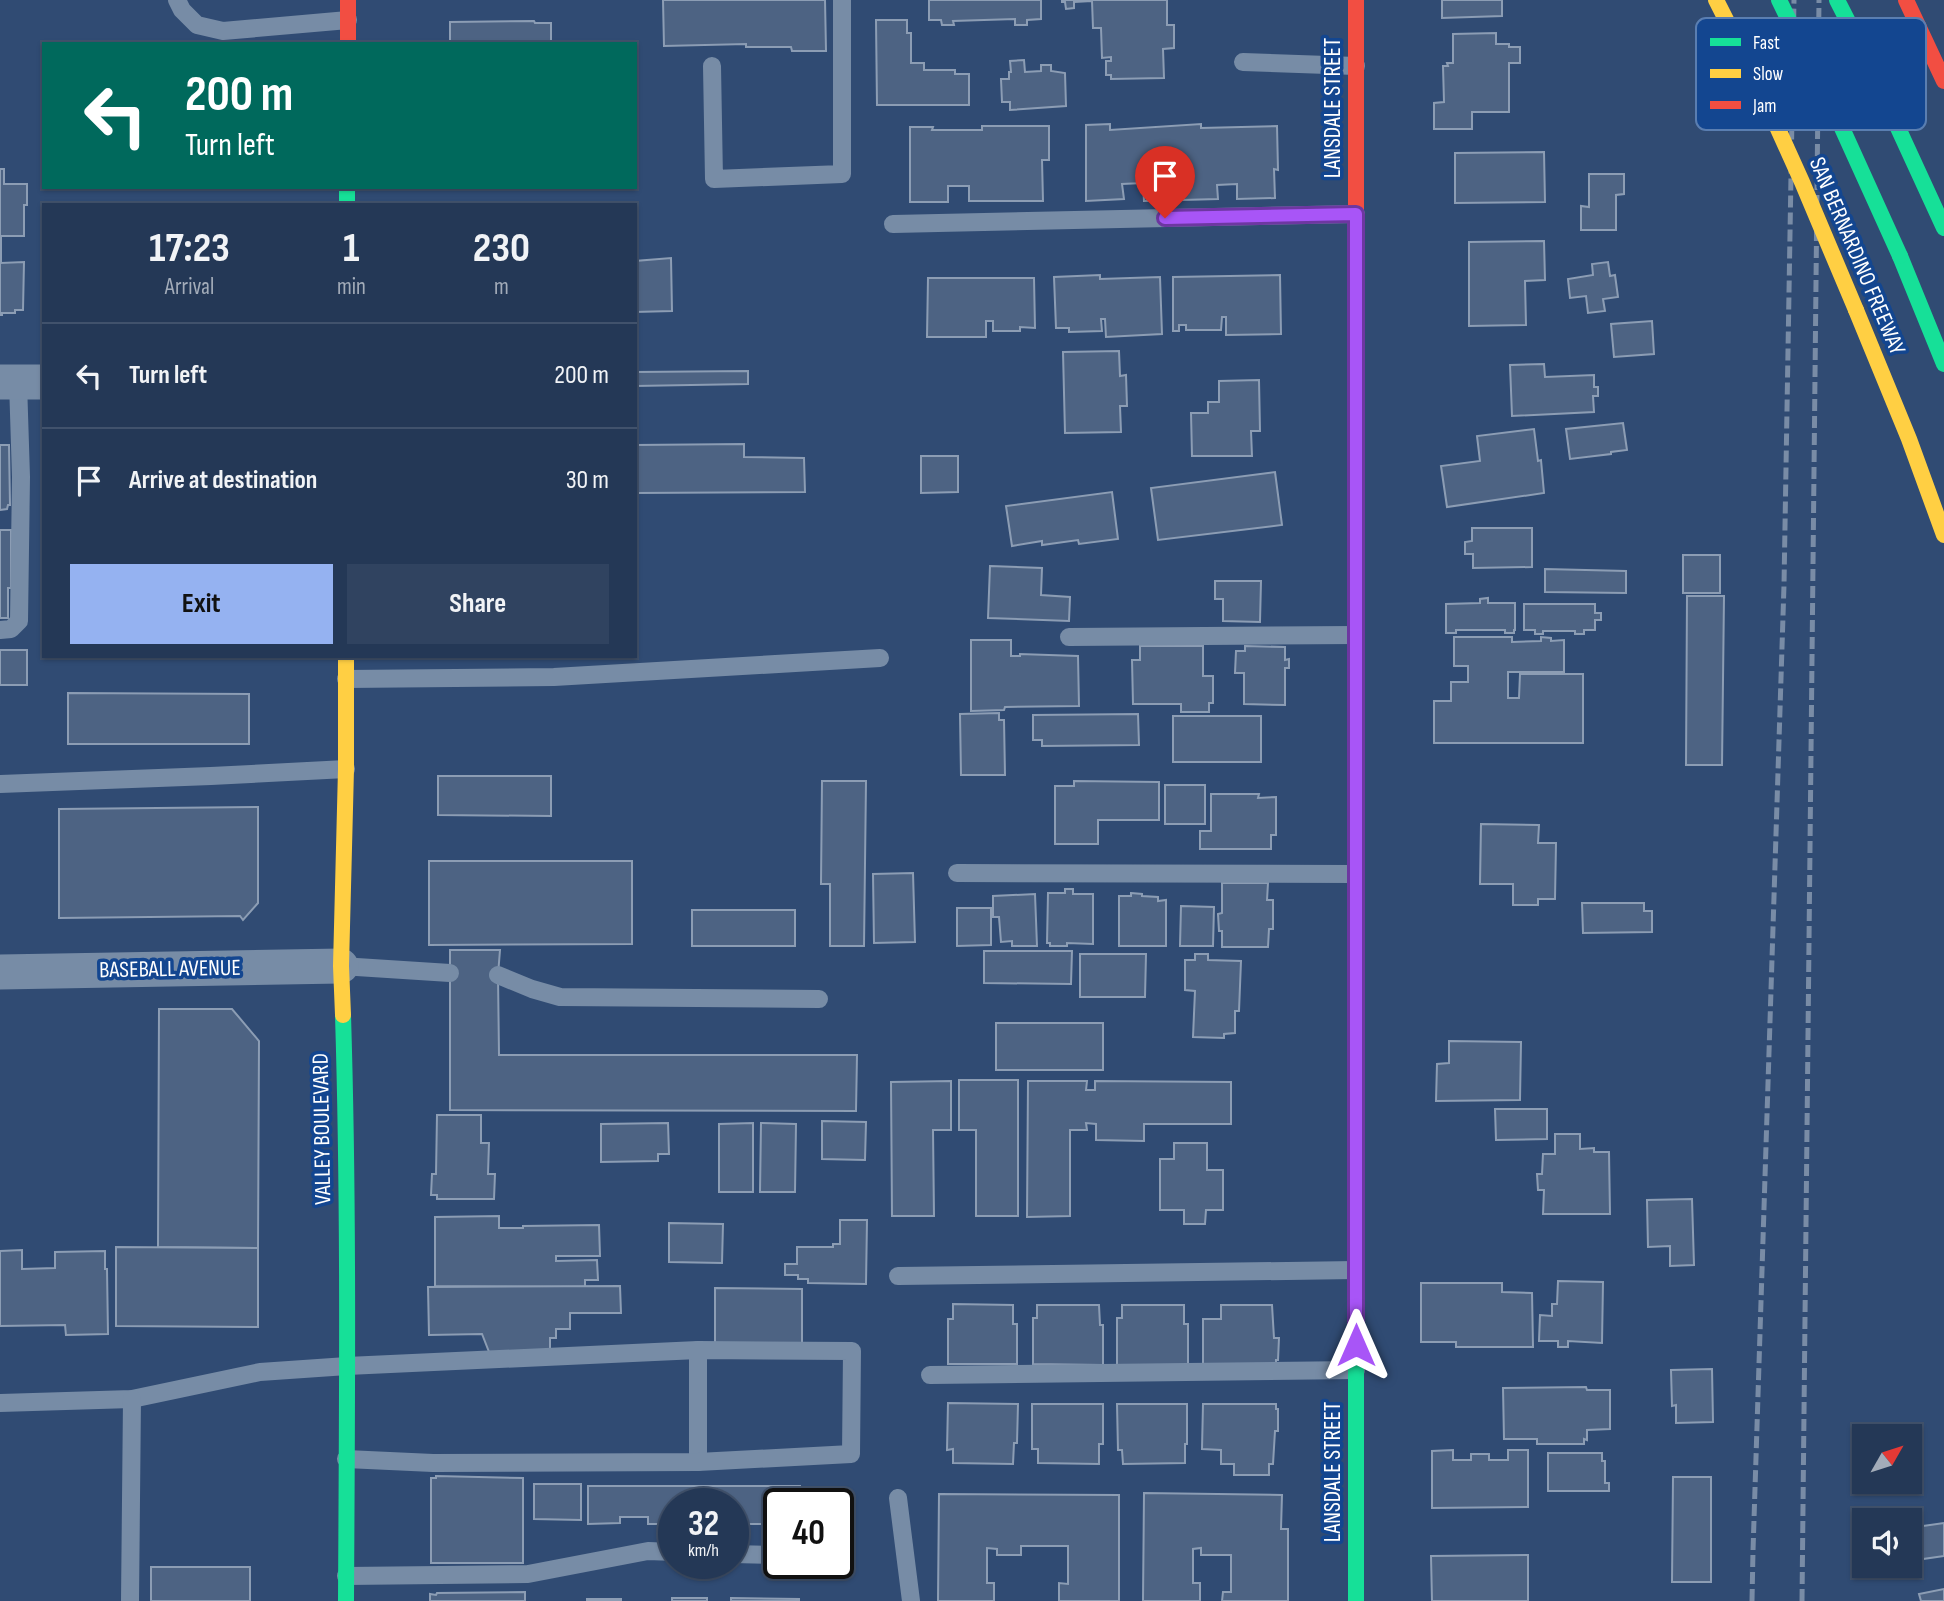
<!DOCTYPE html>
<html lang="en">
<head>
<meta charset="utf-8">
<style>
	:root { --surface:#243856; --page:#304360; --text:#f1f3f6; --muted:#a3acb9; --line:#41526c; --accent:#95b2f1 }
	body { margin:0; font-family:"Sofia Sans Condensed",sans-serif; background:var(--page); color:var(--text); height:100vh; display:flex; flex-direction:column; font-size:26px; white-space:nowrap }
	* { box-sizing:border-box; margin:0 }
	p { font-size:23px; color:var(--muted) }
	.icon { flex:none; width:38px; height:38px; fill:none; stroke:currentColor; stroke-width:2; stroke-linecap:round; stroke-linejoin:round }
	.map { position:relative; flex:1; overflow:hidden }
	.sheet { position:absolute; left:42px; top:203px; width:595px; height:455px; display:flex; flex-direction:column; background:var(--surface); border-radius:0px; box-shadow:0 2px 5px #0004,0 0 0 2px var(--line) }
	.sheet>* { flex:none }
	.guide { position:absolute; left:42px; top:42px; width:595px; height:147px; border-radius:0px; box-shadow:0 2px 5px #0004,0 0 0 2px var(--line); background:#00695c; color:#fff; overflow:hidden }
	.needle { width:46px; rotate:51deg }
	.fabs { position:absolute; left:1852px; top:1424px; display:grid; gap:14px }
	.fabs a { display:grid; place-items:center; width:70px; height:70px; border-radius:0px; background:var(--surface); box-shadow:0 2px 5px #0004,0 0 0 2px var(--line); font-size:35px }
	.speed { position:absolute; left:658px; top:1488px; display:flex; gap:14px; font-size:35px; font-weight:700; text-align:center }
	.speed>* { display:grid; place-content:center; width:91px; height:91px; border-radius:50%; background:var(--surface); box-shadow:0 2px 5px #0004,0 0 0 2px var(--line); line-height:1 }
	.speed small { font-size:18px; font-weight:400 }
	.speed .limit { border:4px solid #111; border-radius:10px; background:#fff; color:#111 }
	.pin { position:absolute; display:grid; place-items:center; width:60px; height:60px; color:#fff; margin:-72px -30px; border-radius:50% 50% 50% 0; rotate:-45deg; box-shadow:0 0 7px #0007 }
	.pin .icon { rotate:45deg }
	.me { position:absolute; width:77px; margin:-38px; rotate:0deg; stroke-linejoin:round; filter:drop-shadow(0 0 5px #0008) }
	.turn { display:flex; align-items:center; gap:24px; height:147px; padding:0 28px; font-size:32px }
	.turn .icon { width:91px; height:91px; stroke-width:2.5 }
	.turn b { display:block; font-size:49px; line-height:60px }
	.eta { display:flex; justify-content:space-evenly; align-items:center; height:119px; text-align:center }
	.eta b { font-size:42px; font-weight:700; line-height:49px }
	.primary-button { display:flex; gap:14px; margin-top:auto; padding:14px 28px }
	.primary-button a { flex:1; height:80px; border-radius:0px; background:var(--accent); color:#111; font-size:28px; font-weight:700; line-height:80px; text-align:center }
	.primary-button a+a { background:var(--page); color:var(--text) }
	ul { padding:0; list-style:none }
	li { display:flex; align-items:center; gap:21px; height:105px; padding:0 28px; border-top:2px solid var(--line) }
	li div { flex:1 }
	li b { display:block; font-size:26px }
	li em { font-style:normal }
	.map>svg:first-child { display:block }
	.building { fill:#4d6383; stroke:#8c9db4; stroke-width:2 }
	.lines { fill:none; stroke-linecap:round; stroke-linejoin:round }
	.lane { stroke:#778ca6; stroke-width:18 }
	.street { stroke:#778ca6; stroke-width:35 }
	.fast { stroke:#16e098; stroke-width:16 }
	.slow { stroke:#ffcf43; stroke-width:16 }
	.jam { stroke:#f24e42; stroke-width:16 }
	.rail { stroke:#798ca6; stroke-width:5; stroke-dasharray:12 5; stroke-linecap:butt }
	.fast-bridge { stroke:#16e098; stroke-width:16 }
	.slow-bridge { stroke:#ffcf43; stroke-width:16 }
	.route-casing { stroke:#6d37a1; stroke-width:18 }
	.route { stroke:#a855f7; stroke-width:12 }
	.labels { text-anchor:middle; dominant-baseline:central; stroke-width:7; stroke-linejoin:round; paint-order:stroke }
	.street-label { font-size:23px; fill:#fff; stroke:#134690 }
	.key { fill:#134690; stroke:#5a7eb1; stroke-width:2 }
	.key-label { font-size:19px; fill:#fff }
</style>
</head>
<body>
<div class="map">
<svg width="1944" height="1601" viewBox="0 0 1944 1601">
	<rect width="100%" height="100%" fill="#304b73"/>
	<g class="building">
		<polygon points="663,0 825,0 826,51 792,51 791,47 746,47 746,44 664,46"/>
		<polygon points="929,0 1041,0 1041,19 1027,20 1027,25 1015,25 1015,19 953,21 954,25 942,25 941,20 929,20"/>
		<polygon points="1062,0 1167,0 1167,25 1174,25 1174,48 1163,49 1164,78 1111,79 1111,75 1106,75 1106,61 1111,61 1111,57 1102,58 1101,28 1093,28 1092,1 1074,2 1074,8 1066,9 1065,2 1062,2"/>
		<polygon points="1442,0 1502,0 1502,16 1442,18"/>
		<polygon points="876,20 907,20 907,33 911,33 911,63 924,63 924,70 955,70 955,74 969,74 969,105 877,105"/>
		<polygon points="534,21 535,23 551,23 551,44 450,44 450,22"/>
		<polygon points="1496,33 1496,44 1509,44 1509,47 1520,47 1520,63 1509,63 1509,112 1472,112 1472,129 1434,129 1434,103 1444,102 1443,66 1448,66 1447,63 1453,63 1453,34"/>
		<polygon points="1024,60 1025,72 1041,71 1041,65 1051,65 1051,71 1065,73 1066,106 1010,110 1010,102 1002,102 1001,79 1009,79 1009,72 1011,72 1010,61"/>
		<polygon points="1110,124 1110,130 1201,124 1201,128 1277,126 1278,170 1274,169 1275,198 1237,199 1237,184 1217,185 1218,199 1144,201 1143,183 1122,184 1124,199 1086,201 1086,125"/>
		<polygon points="982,126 1049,126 1049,160 1042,160 1043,201 969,201 969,186 948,186 948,202 910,202 910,127 933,127 932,130 982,130"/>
		<polygon points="1544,152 1545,202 1455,203 1455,153"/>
		<polygon points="0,169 4,169 4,184 27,184 27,205 24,205 24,236 1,236 1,263 24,262 23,310 15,310 15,313 2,313 2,315 0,315"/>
		<polygon points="1589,174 1624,174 1624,194 1616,195 1616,230 1581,230 1581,206 1589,207"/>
		<polygon points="1544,241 1545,280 1525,281 1526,325 1469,326 1469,242"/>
		<polygon points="671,258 672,311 635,312 635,261"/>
		<polygon points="1608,262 1610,276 1615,275 1618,297 1603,299 1605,311 1588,313 1586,296 1570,298 1568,279 1593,275 1592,264"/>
		<polygon points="1100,275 1100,279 1160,277 1162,334 1106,337 1105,319 1101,319 1102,331 1069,332 1069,328 1056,328 1054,277"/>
		<polygon points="1280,275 1281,334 1226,335 1226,317 1222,317 1221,330 1186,330 1186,325 1179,325 1179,331 1173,331 1173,277"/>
		<polygon points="928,278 1034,278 1035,328 1020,327 1020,331 993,331 993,321 986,321 986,337 927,337"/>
		<polygon points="1652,321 1654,354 1614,357 1611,324"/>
		<polygon points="1119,351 1120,376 1126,375 1127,406 1120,406 1121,432 1065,433 1063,352"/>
		<polygon points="1544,364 1545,377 1594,375 1594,387 1598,387 1598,396 1593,396 1594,412 1512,416 1510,365"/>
		<polygon points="748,371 748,384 635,386 635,372"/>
		<polygon points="1259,380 1260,431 1251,431 1252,456 1192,456 1191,413 1208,413 1208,402 1219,402 1219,381"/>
		<polygon points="1623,423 1627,450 1611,452 1611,454 1570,459 1566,429"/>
		<polygon points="1534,429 1538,461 1541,460 1544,493 1447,507 1441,466 1480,461 1477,436"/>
		<polygon points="744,444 744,457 804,458 805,492 635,493 635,445"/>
		<polygon points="0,445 9,445 10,505 8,505 7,509 0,510"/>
		<polygon points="921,456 958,456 958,492 921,493"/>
		<polygon points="1275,472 1282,525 1158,540 1151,488"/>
		<polygon points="1112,492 1118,539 1079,544 1078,540 1042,545 1042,541 1012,546 1006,506"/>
		<polygon points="1472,528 1532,528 1532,567 1473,568 1473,554 1465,554 1465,542 1472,541"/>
		<polygon points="0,530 11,530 11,588 8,588 8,618 0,618"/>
		<rect x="1683" y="555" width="37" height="38"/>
		<polygon points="990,566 1042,568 1041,595 1070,597 1069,621 988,618"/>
		<polygon points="1545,569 1626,571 1626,593 1545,592"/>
		<polygon points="1215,581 1261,581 1260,622 1223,621 1223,599 1215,599"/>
		<polygon points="1687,596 1724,596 1722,765 1686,765"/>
		<polygon points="1488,598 1488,603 1515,603 1515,630 1514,630 1514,633 1505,633 1505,630 1456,630 1456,633 1446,633 1446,604 1480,603 1480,599"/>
		<polygon points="1524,604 1595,604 1595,613 1601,613 1601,620 1595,620 1595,630 1584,630 1584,634 1575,634 1575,631 1543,631 1543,634 1535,634 1535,630 1524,630"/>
		<polygon points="1454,637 1512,637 1512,642 1541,641 1541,637 1551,638 1551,641 1564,640 1564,672 1508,672 1508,698 1519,698 1520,674 1583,674 1583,743 1434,743 1434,701 1451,701 1451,682 1468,682 1468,666 1454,666"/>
		<polygon points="971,640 1011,640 1011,656 1020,656 1020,654 1078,656 1079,706 1005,707 1004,710 971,711"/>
		<polygon points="1140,646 1203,646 1203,676 1213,676 1213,703 1209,703 1209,712 1181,712 1181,704 1133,704 1132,660 1140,660"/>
		<polygon points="1245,646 1285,647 1285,660 1289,659 1289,668 1285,668 1285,705 1244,704 1244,673 1235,673 1236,651 1245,651"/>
		<rect x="0" y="650" width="27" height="35"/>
		<polygon points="68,693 249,694 249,744 68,744"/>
		<polygon points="999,713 999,720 1004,720 1005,775 961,775 960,714"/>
		<polygon points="1138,714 1139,745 1042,746 1042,740 1033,740 1033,715"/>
		<rect x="1173" y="716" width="88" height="46"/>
		<polygon points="438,776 551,776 551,816 438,815"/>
		<polygon points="822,781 866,781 864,946 830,946 830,884 821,884"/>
		<polygon points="1074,781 1159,782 1159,820 1098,820 1098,844 1055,844 1055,786 1074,786"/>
		<rect x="1165" y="785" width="40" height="39"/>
		<polygon points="1211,794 1259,794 1258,798 1276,797 1276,835 1271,835 1271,849 1200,849 1200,831 1211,831"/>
		<polygon points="258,807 258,903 243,920 240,916 59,918 59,809"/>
		<polygon points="1481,824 1539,825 1538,843 1556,843 1555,899 1538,899 1538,905 1513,905 1513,884 1480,884"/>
		<polygon points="429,861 632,861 632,944 429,945"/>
		<polygon points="913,873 915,942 874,943 873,874"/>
		<polygon points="1222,883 1268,883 1267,900 1273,900 1273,929 1269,929 1268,947 1222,947 1222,931 1219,931 1218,914 1222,913"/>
		<polygon points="1065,889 1073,889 1073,894 1093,894 1093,944 1067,943 1067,946 1050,946 1050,943 1047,943 1048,893 1065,893"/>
		<polygon points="1131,893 1142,894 1142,896 1158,897 1158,901 1166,900 1166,946 1119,946 1119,896 1131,896"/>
		<polygon points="1035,894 1037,946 1012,946 1012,941 1001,942 999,917 993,917 993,896"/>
		<polygon points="1582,903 1644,903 1644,911 1652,911 1652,932 1583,933"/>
		<polygon points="1181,906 1214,907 1213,946 1180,946"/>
		<polygon points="957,908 991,908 991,945 957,946"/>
		<rect x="692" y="910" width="103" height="36"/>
		<polygon points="450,950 500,950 498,975 499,1055 857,1055 856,1111 450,1110"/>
		<polygon points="984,951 1072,951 1071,984 984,983"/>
		<polygon points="1080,954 1146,954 1145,997 1080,997"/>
		<polygon points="1195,954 1208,954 1208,960 1241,961 1239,1011 1235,1011 1235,1033 1224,1034 1224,1038 1193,1037 1195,991 1185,990 1185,960 1195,960"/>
		<polygon points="159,1009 232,1009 259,1041 258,1248 158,1247"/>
		<rect x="996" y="1023" width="107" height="47"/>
		<polygon points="1449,1041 1521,1042 1520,1100 1436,1101 1437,1064 1449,1063"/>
		<polygon points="959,1080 1018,1080 1018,1216 976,1216 976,1130 959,1130"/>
		<polygon points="951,1081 951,1130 933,1130 934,1216 892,1216 891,1082"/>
		<polygon points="1028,1081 1087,1081 1086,1090 1095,1090 1095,1081 1231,1082 1231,1124 1144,1124 1144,1141 1096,1140 1096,1124 1086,1123 1087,1130 1070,1130 1070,1216 1027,1217"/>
		<polygon points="1495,1109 1547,1109 1547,1139 1496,1140"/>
		<polygon points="437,1115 481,1115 481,1143 489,1143 488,1174 495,1174 494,1199 437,1199 437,1195 431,1195 432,1174 436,1174"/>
		<polygon points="822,1121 866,1122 865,1160 822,1159"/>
		<polygon points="668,1123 669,1154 658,1154 658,1161 601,1162 601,1124"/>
		<polygon points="753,1123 753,1192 719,1192 719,1124"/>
		<polygon points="761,1123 796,1124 795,1192 760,1192"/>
		<polygon points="1555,1134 1580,1134 1580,1149 1594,1148 1594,1152 1609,1152 1610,1214 1543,1214 1544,1190 1538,1190 1537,1174 1542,1174 1543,1154 1555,1154"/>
		<polygon points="1174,1143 1207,1143 1207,1170 1223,1170 1223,1210 1206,1210 1205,1224 1184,1224 1184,1210 1160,1210 1160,1159 1174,1159"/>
		<polygon points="1692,1199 1694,1265 1670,1266 1670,1246 1648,1247 1647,1200"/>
		<polygon points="499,1216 499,1228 523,1228 523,1226 599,1225 600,1256 556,1256 556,1261 597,1260 598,1280 585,1280 585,1287 435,1286 435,1217"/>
		<polygon points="840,1220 867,1220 866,1284 808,1283 808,1279 798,1279 798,1275 785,1275 785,1264 797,1264 797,1247 833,1247 833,1244 840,1244"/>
		<polygon points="669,1223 723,1224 722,1263 669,1262"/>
		<polygon points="116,1247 258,1248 258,1327 116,1326"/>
		<polygon points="22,1250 22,1269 55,1268 55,1252 105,1251 105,1269 107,1269 108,1334 66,1335 65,1325 0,1326 0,1251"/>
		<polygon points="1558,1281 1603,1282 1602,1343 1568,1341 1568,1347 1558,1347 1558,1341 1539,1341 1540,1315 1552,1316 1552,1304 1557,1304"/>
		<polygon points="1421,1283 1502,1283 1502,1292 1532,1293 1533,1347 1456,1347 1456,1342 1421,1342"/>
		<polygon points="620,1286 621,1313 570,1313 570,1329 556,1329 556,1338 550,1338 550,1356 491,1357 482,1334 429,1335 428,1287"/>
		<polygon points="715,1288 802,1289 802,1343 715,1343"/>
		<polygon points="953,1304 1013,1305 1013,1324 1017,1324 1017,1364 948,1364 948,1319 953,1319"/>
		<polygon points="1037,1305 1099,1305 1100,1325 1103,1325 1103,1365 1033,1364 1033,1318 1037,1318"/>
		<polygon points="1122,1305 1184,1305 1184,1324 1188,1324 1188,1365 1117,1365 1117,1318 1122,1318"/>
		<polygon points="1221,1305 1272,1305 1274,1338 1279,1338 1278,1360 1276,1360 1276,1365 1203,1365 1203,1319 1221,1319"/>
		<polygon points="1712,1369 1713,1422 1676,1423 1676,1405 1672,1406 1671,1370"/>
		<polygon points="1586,1387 1587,1390 1610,1390 1610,1429 1587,1430 1587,1440 1584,1439 1584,1444 1537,1444 1537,1439 1504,1439 1503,1388"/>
		<polygon points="948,1403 1018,1404 1017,1443 1014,1443 1013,1464 953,1463 953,1449 947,1450"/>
		<polygon points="1032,1404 1103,1404 1103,1444 1099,1444 1099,1464 1038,1463 1038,1449 1032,1449"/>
		<polygon points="1117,1404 1187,1404 1187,1444 1185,1444 1185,1463 1123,1464 1122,1450 1118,1450"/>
		<polygon points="1203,1404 1276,1404 1276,1409 1278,1409 1278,1431 1275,1431 1273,1464 1269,1464 1269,1475 1234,1475 1234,1464 1221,1464 1221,1450 1202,1449"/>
		<polygon points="1453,1450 1453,1460 1471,1460 1471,1454 1489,1454 1489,1460 1508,1460 1508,1450 1528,1450 1528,1507 1432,1508 1432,1451"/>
		<polygon points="1548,1453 1602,1453 1602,1461 1605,1461 1605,1483 1609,1483 1609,1491 1548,1491"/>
		<polygon points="436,1476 523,1478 523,1563 431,1563 431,1478 436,1478"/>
		<polygon points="1673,1477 1711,1477 1711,1582 1672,1582"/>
		<polygon points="534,1484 581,1484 581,1520 534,1519"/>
		<polygon points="588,1486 800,1486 800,1503 779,1503 779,1524 738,1524 738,1517 733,1517 733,1503 674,1503 674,1524 648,1524 648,1517 620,1517 620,1523 588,1524"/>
		<polygon points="1144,1493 1282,1495 1281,1529 1288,1529 1288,1601 1222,1601 1223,1592 1231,1592 1231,1555 1201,1555 1201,1548 1193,1549 1193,1583 1200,1583 1200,1601 1143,1601"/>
		<polygon points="939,1494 1119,1495 1119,1601 1059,1601 1059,1583 1068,1584 1068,1546 1021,1546 1021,1555 997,1555 997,1549 987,1548 987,1583 994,1583 994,1601 938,1601"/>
		<polygon points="1944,1523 1944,1556 1909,1561 1909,1528"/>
		<polygon points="1528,1555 1528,1601 1432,1601 1431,1556"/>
		<rect x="151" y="1567" width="99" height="34"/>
		<polygon points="1944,1589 1944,1601 1921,1601 1919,1594"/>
		<polygon points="525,1592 525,1601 430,1601 430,1594 436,1595 437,1593"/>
		<rect x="672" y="1598" width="35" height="3"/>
		<polygon points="731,1598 799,1599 799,1601 731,1601"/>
		<rect x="587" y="1599" width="34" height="2"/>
	</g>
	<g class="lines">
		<g class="lane">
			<polyline points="177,0 182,10 197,25 223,31 348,20"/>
			<polyline points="1243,62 1356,66"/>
			<polyline points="712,66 714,179 842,174 842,0"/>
			<polyline points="893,224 1356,214"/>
			<polyline points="0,630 11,629 19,621 21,477 18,382"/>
			<polyline points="1069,637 1356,635"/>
			<polyline points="346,679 554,677 880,658"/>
			<polyline points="0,784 211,776 346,769"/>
			<polyline points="957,873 1356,874"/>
			<polyline points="341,966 450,973"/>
			<polyline points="498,975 532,989 560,997 819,999"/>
			<polyline points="898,1276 1356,1270"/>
			<polyline points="698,1350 698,1462"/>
			<polyline points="930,1375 1356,1370"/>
			<polyline points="0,1403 132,1399 260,1372 347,1366 698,1350 852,1351 851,1454 698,1462 433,1463 346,1459"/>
			<polyline points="898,1498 911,1601"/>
			<polyline points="733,1554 779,1555"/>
			<polyline points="346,1576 528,1574 648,1551 674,1552"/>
			<polyline points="130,1601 132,1399"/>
		</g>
		<g class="street">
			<polyline points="0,382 44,382"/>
			<polyline points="0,972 341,966"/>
		</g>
		<g class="fast">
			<polyline points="1837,0 1859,43 1944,228"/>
			<polyline points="347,187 347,205"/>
			<polyline points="1356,226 1356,632"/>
			<polyline points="1900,256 1944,364"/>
			<path d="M343,1015C349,1210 347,1406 346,1601"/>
			<polyline points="1356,1071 1356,1601"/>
		</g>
		<g class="slow">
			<polyline points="1716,0 1750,67"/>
			<polyline points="1856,310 1909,439 1944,535"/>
			<polyline points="343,1015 341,966 346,769 346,656"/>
		</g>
		<g class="jam">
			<polyline points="348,0 348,44"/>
			<polyline points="1356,0 1356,226"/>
			<polyline points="1906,0 1944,81"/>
			<polyline points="1356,632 1356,1071"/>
		</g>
		<g class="rail">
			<polyline points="1752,1601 1753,1551 1784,585 1794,0"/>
			<polyline points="1802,1601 1819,0"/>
		</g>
		<polyline class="fast-bridge" points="1779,0 1842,128 1900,256"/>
		<polyline class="slow-bridge" points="1750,67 1802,182 1856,310"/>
	</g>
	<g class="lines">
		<g class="route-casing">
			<polyline id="route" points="1165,218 1356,214 1356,1345"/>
		</g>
		<use href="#route" class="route"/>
	</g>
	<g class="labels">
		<g class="street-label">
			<text transform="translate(1333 108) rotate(-90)">LANSDALE STREET</text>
			<text transform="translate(1857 256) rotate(67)">SAN BERNARDINO FREEWAY</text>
			<text transform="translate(170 969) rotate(-1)">BASEBALL AVENUE</text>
			<text transform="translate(322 1129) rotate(-91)">VALLEY BOULEVARD</text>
			<text transform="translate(1333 1472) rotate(-90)">LANSDALE STREET</text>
		</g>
	</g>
	<rect x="1696" y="18" width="230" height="112" rx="10" class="key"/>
	<rect x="1710" y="38" width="31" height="8" fill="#16e098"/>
	<rect x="1710" y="69" width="31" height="9" fill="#ffcf43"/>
	<rect x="1710" y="101" width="31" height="8" fill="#f24e42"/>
	<g class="key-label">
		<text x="1753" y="49">Fast</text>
		<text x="1753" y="80">Slow</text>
		<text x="1753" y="112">Jam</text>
	</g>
</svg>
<div class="fabs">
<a><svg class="needle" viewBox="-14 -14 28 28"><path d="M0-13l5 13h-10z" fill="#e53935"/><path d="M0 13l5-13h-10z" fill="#a3acb9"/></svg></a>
<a><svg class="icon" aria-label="sound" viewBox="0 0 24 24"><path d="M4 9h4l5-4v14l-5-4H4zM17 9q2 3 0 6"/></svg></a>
</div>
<div class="speed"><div>32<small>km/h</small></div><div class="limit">40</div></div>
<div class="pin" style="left:1165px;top:218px;background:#d93025"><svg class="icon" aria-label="arrive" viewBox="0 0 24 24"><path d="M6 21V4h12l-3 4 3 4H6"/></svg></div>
<svg class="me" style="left:1356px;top:1345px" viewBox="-20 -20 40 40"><path d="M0-17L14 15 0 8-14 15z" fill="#a855f7" stroke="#fff" stroke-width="4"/></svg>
<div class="guide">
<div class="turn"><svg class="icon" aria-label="left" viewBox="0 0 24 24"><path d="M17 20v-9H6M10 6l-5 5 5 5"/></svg><div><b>200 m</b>Turn left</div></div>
</div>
<section class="sheet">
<div class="eta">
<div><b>17:23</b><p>Arrival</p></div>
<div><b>1</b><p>min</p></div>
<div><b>230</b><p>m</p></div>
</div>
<ul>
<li><svg class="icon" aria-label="left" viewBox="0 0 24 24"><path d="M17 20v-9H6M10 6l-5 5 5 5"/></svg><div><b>Turn left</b></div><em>200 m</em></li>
<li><svg class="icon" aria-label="arrive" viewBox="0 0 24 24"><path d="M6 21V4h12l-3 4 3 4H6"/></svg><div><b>Arrive at destination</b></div><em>30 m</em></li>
</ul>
<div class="primary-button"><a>Exit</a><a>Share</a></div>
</section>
</div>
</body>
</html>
